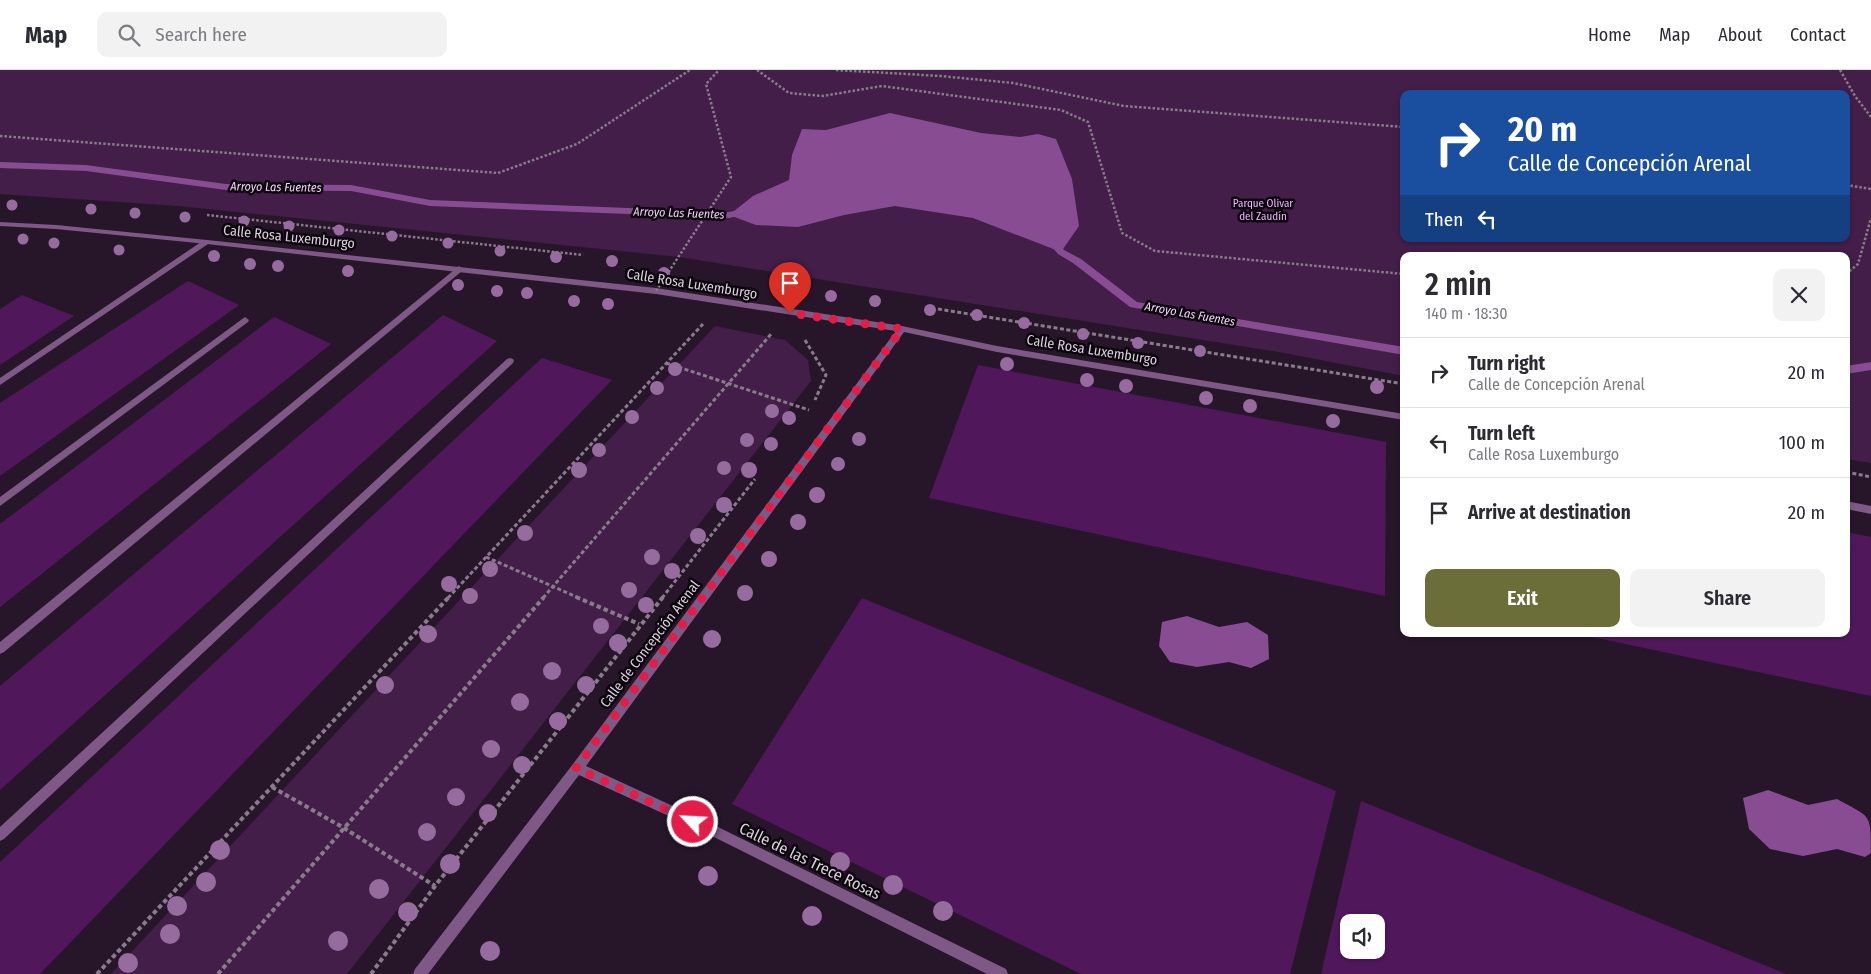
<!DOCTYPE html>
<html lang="en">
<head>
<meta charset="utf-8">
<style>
	:root { --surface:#fff; --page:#f2f2f3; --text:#2b2b33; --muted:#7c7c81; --line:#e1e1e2; --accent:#6c6e3a }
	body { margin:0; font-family:"Fira Sans Condensed",sans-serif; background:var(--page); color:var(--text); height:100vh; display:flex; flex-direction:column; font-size:19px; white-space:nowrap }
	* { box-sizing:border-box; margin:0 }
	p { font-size:16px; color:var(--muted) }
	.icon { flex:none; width:28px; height:28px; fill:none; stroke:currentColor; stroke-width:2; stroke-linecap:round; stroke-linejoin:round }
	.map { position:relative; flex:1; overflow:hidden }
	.sheet { position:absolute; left:1400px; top:182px; width:450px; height:385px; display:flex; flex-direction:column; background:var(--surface); border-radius:10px; box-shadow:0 1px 4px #0004 }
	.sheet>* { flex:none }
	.guide { position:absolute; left:1400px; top:20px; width:450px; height:152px; border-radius:10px; box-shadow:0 1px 4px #0004; background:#1a4fa0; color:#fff; overflow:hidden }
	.fabs { position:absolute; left:1340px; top:844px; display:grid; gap:10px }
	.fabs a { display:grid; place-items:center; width:45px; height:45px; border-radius:10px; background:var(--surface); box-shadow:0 1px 4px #0004; font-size:25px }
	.pin { position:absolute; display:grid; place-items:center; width:42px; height:42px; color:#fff; margin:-51px -21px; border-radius:50% 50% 50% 0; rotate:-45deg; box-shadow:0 0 5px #0007 }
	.pin .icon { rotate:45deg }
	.me { position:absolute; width:55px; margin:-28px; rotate:295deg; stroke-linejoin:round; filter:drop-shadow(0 0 4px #0008) }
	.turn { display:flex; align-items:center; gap:18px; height:105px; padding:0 25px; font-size:22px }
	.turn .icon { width:65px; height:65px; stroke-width:2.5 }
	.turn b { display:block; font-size:35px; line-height:42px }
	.then { display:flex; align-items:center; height:48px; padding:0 25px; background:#0003; gap:10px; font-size:19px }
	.round { display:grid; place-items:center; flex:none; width:52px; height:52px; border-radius:10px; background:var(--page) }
	.overview { display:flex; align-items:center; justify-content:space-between; height:85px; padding:0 25px }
	h1 { font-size:30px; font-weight:600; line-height:38px }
	.action { display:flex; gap:10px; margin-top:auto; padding:10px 25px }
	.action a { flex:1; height:58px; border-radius:10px; background:var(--accent); color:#fff; font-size:20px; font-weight:600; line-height:58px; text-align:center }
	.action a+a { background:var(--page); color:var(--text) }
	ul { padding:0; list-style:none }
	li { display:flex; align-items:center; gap:15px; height:70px; padding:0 25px; border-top:1px solid var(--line) }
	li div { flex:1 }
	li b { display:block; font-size:19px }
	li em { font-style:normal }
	header { display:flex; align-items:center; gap:30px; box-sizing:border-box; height:70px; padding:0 25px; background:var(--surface); border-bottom:1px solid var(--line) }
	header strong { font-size:24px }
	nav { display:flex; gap:28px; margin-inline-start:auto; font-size:18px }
	.search { width:350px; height:45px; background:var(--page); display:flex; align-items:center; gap:12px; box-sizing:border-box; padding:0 18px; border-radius:10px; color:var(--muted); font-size:19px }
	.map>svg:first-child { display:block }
	.green { fill:#421e49; fill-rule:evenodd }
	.water { fill:#874c92 }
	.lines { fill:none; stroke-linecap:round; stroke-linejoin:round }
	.stream { fill:#874c92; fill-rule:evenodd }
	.building { fill:#50175b; fill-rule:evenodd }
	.path-far2 { stroke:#897b8b; stroke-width:2.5; stroke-dasharray:2.5 2; stroke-linecap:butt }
	.path-far1 { stroke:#897b8b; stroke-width:3; stroke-dasharray:4 2.5; stroke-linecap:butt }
	.path { stroke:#897b8b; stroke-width:4; stroke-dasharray:4.5 3; stroke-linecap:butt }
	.pedestrian { fill:#7f5986; fill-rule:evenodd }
	.minor { fill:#7f5986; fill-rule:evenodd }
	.path-bridge { stroke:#897b8b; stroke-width:2.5; stroke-dasharray:2.5 2; stroke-linecap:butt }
	.tree { fill:#966c9f }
	.route { stroke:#e11d48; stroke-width:9; stroke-dasharray:0 16.2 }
	.labels { text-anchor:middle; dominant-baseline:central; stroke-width:5; stroke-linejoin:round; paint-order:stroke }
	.far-park-label { font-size:11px; fill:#f1b2fe; stroke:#0c050d }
	.far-water-label { font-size:12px; font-style:italic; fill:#f1d1f8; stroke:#0c050d }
	.street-label { font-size:14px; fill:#dbd0dd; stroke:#0c050d }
	.near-street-label { font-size:16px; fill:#dbd0dd; stroke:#0c050d }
</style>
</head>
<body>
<header>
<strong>Map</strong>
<div class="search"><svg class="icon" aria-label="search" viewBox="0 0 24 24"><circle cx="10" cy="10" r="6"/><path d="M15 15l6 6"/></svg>Search here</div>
<nav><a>Home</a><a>Map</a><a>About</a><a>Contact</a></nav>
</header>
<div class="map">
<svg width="1871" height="904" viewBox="0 0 1871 904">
	<rect width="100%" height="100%" fill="#27162a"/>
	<g class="green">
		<path d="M0,0H1871V393L1846,389V186H1404V306L1279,282L679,187L178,136L0,124ZM1404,24H1846V169H1404Z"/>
		<polygon points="715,256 785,270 808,290 811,311 347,904 111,904"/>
	</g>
	<g class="water">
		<polygon points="890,43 981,63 1020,67 1038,64 1056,69 1072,109 1079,156 1061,182 973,148 895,136 844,145 798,157 756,155 729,145 753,126 789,110 792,85 802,59 826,60"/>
		<polygon points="1187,546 1219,557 1247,552 1268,565 1269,589 1251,598 1229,592 1197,597 1170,592 1159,576 1162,552"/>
		<path d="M1768,720L1808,735L1837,729C1871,748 1871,742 1871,783L1865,787L1837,779L1803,786L1770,779L1749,759L1743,728Z"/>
	</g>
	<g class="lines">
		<g class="stream">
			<polygon points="0,92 86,95 226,114 351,115 430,130 729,142 744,139 749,142 747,144 729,148 430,136 351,121 226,120 86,101 0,98"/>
			<polygon points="1051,167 1054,168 1064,180 1081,189 1137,232 1404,277 1404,285 1130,237 1073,193 1058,184 1046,170"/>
			<polygon points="1871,292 1871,300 1846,304 1846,296"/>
		</g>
	</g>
	<g class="building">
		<polygon points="188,211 239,235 0,406 0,333"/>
		<polygon points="22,225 74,246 0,295 0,239"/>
		<polygon points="443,245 497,271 0,720 0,616"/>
		<polygon points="274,247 331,274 0,537 0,454"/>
		<polygon points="542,288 612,310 40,904 0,904 0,792"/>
		<polygon points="978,295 1386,372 1385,526 929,428"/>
		<polygon points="1846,462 1871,467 1871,626 1583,565 1846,564"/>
		<polygon points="862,528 1336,721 1290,904 1081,904 732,734"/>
		<path d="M1361,731L1786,904H1321ZM1349,852H1376V880H1349Z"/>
	</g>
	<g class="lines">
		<g class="path-far2">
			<polyline points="757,0 789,23 823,26 882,16 1061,40 1088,52 1122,163 1155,181 1404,204"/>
			<polyline points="836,0 941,6 1013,13 1124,36 1404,57"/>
			<polyline points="1840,0 1855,26 1871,47"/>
			<polyline points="0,66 498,103 577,74 690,0"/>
			<polyline points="1846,115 1871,119"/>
			<polyline points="207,145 583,185"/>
			<polyline points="1846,204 1858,194 1871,148"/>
		</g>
		<g class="path-far1">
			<polyline points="938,239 1404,314"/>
			<polyline points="805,270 826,305 815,330"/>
			<polyline points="666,293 809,340"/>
			<polyline points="1846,402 1871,407"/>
			<polyline points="486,487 579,528"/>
			<polyline points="448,528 703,254"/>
			<polyline points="543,528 772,263"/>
			<polyline points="662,528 755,409"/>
		</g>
		<g class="path">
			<polyline points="576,527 639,554"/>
			<polyline points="272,717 344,758 435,816"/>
			<polyline points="97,904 449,527"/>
			<polyline points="218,904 544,527"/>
			<polyline points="371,904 435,816 663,527"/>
		</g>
		<g class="pedestrian">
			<polygon points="204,170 207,170 211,172 0,315 0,308"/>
			<polygon points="459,196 463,199 462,201 4,582 0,584 0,572"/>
			<polygon points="245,247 249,250 248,252 0,436 0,427"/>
			<polygon points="510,288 513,289 514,291 513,293 4,769 0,771 0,757 507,289"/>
		</g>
		<g class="minor">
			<polygon points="0,152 56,155 207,170 656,218 902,256 997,276 1404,344 1404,350 997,282 904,262 586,696 714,755 1006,899 1008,904 987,904 706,763 579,705 428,904 413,904 415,899 573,694 896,261 656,224 207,174 56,159 0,156"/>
			<polygon points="1846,431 1871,436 1871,444 1846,439"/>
		</g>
		<polyline class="path-bridge" points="656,221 731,107 706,14 719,0"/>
	</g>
	<g class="tree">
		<circle cx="12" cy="135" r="5.5"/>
		<circle cx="91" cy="139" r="5.5"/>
		<circle cx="135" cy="143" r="5.5"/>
		<circle cx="185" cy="147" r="5.5"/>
		<circle cx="244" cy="151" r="5.5"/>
		<circle cx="289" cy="156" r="5.5"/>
		<circle cx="339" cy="160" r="5.5"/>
		<circle cx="392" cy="166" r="5.5"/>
		<circle cx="23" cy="169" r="5.5"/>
		<circle cx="54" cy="173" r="5.5"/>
		<circle cx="448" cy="173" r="5.5"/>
		<circle cx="119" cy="180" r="5.5"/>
		<circle cx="500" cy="181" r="5.5"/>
		<circle cx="214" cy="186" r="6"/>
		<circle cx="556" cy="187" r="6"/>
		<circle cx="612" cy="191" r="6"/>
		<circle cx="250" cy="194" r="6"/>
		<circle cx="278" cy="196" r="6"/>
		<circle cx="348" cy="201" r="6"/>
		<circle cx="664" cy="203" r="6"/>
		<circle cx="458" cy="215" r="6"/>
		<circle cx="789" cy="218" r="6"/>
		<circle cx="497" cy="221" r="6"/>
		<circle cx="527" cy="223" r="6"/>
		<circle cx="831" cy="226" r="6"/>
		<circle cx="574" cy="231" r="6"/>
		<circle cx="875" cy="231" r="6"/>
		<circle cx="608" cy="234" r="6"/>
		<circle cx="930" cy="240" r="6"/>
		<circle cx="977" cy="245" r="6"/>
		<circle cx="1024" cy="253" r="6"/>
		<circle cx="1083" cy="264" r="6"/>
		<circle cx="1138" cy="273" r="6"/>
		<circle cx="1200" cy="281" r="6"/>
		<circle cx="1007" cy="294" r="7"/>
		<circle cx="675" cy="299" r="7"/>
		<circle cx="1087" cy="310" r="7"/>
		<circle cx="1126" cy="316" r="7"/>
		<circle cx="1377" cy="317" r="7"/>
		<circle cx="657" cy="318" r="7"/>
		<circle cx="1206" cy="328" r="7"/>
		<circle cx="1250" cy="336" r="7"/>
		<circle cx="772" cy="341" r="7"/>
		<circle cx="632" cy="347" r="7"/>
		<circle cx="789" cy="348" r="7"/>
		<circle cx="1333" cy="351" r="7"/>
		<circle cx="859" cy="369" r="7"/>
		<circle cx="747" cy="370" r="7"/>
		<circle cx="771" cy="374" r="7"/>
		<circle cx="599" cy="380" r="7"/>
		<circle cx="838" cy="394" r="7"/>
		<circle cx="724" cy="398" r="7"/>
		<circle cx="579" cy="400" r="8"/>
		<circle cx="749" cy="400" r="8"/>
		<circle cx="817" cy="425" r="8"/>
		<circle cx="724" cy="435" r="8"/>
		<circle cx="798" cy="452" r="8"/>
		<circle cx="525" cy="463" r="8"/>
		<circle cx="698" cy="466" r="8"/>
		<circle cx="652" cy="487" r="8"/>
		<circle cx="769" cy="489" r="8"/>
		<circle cx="490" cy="499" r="8"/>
		<circle cx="672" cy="501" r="8"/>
		<circle cx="449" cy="514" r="8"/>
		<circle cx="629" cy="520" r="8"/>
		<circle cx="745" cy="523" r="8"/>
		<circle cx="470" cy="526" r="8"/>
		<circle cx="646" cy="535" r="8"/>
		<circle cx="601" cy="556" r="8"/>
		<circle cx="428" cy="564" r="9"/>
		<circle cx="712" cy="569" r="9"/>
		<circle cx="618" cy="573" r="9"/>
		<circle cx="552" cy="601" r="9"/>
		<circle cx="385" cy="615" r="9"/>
		<circle cx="586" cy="615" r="9"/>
		<circle cx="520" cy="632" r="9"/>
		<circle cx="558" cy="651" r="9"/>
		<circle cx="491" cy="679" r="9"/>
		<circle cx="522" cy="695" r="9"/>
		<circle cx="456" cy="727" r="9"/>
		<circle cx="488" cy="743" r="9"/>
		<circle cx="427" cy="762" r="9"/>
		<circle cx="220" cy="780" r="10"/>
		<circle cx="840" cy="792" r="10"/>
		<circle cx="450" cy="794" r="10"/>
		<circle cx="708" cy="806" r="10"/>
		<circle cx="206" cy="812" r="10"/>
		<circle cx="893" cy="815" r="10"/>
		<circle cx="379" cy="819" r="10"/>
		<circle cx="177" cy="836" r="10"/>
		<circle cx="943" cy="841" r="10"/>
		<circle cx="408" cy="842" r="10"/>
		<circle cx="812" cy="846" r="10"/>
		<circle cx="170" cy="864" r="10"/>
		<circle cx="338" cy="871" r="10"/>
		<circle cx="490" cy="881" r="10"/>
		<circle cx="128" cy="893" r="10"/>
	</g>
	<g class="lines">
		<polyline class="route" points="693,752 576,698 902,259 790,243"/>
	</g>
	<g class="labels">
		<g class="far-park-label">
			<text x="1263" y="133">Parque Olivar<tspan x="1263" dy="13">del Zaudín</tspan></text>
		</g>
		<g class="far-water-label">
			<text transform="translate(276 117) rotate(1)">Arroyo Las Fuentes</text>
			<text transform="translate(679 143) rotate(2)">Arroyo Las Fuentes</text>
			<text transform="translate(1190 244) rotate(10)">Arroyo Las Fuentes</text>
		</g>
		<g class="street-label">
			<text transform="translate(289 167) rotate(6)">Calle Rosa Luxemburgo</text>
			<text transform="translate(692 214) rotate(9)">Calle Rosa Luxemburgo</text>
			<text transform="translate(1092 280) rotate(9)">Calle Rosa Luxemburgo</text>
			<text transform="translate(650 574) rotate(-53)">Calle de Concepción Arenal</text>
		</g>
		<g class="near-street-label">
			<text transform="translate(810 791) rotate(26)">Calle de las Trece Rosas</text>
		</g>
	</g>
</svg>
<div class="fabs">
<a><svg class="icon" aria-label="sound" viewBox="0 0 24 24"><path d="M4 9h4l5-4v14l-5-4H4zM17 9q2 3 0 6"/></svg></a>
</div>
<div class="pin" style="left:790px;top:243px;background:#d93025"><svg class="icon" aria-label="arrive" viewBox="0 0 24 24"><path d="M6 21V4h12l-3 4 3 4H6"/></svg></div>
<svg class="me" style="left:693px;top:752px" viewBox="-20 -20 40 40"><circle r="17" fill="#e11d48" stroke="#fff" stroke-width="3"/><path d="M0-11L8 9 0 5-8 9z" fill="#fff"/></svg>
<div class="guide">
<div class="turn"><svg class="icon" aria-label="right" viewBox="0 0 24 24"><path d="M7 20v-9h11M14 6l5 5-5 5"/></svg><div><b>20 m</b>Calle de Concepción Arenal</div></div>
<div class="then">Then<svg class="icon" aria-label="left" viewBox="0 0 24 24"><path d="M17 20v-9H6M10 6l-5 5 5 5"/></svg></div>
</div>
<section class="sheet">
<div class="overview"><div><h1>2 min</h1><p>140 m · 18:30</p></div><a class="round"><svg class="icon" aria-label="close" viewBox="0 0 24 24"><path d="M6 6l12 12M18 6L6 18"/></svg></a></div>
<ul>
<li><svg class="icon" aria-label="right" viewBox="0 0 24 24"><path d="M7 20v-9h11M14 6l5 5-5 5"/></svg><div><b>Turn right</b><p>Calle de Concepción Arenal</p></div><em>20 m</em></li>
<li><svg class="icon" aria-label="left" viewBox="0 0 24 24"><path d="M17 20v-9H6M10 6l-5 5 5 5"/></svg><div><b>Turn left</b><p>Calle Rosa Luxemburgo</p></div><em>100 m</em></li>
<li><svg class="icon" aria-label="arrive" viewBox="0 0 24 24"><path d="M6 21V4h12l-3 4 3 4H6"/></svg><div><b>Arrive at destination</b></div><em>20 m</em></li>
</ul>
<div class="action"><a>Exit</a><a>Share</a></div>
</section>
</div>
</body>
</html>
